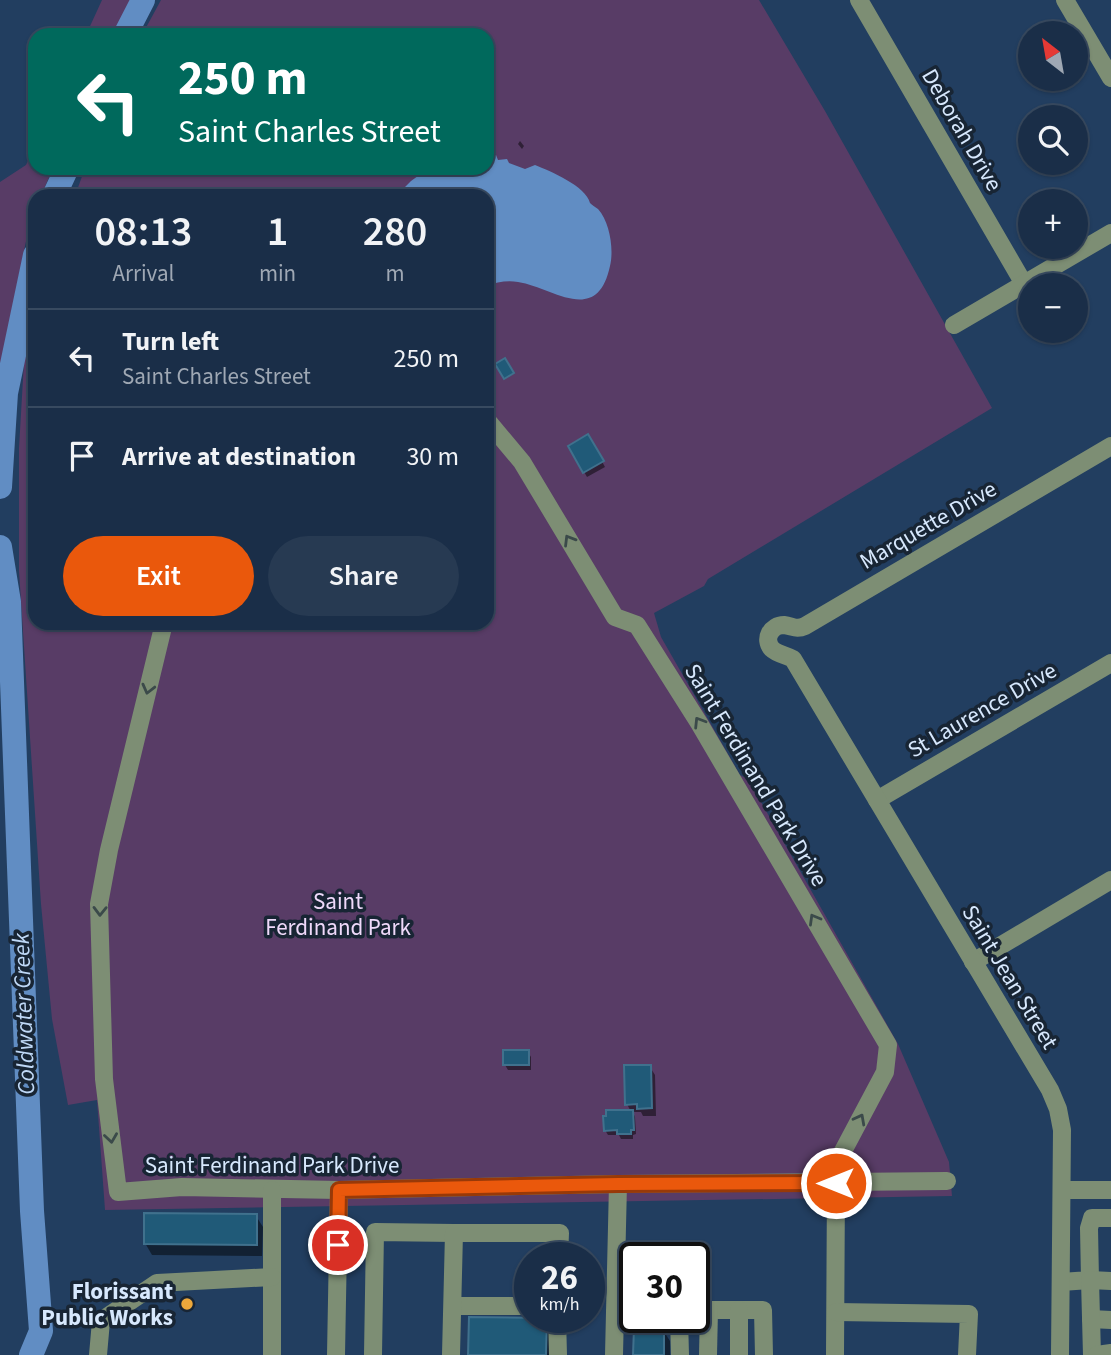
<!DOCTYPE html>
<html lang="en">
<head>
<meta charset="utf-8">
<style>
	:root { --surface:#1a2e48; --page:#273a52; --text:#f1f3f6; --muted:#9fa8b4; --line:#384a60; --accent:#ea580c }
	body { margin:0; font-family:"Source Sans 3",sans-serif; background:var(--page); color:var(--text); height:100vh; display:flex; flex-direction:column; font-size:26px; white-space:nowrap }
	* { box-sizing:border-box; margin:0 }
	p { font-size:23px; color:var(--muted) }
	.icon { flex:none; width:38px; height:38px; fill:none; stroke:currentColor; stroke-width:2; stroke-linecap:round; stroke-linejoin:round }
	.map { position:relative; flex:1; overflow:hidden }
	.side { position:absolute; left:28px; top:189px; width:466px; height:441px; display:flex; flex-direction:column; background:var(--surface); border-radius:21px; box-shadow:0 2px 5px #0004,0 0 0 2px var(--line) }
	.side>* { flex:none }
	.banner { position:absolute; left:28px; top:28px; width:466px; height:147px; border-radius:21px; box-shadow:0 2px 5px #0004,0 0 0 2px var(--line); background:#00695c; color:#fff; overflow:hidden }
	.needle { width:46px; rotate:329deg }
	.buttons { position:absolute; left:1018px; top:21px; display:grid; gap:14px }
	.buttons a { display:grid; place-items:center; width:70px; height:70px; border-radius:50%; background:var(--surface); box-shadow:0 2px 5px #0004,0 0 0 2px var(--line); font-size:35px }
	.speed { position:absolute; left:514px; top:1242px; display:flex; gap:14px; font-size:35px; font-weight:700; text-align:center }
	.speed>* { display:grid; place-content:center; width:91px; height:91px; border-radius:50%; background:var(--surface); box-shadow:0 2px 5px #0004,0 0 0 2px var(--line); line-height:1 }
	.speed small { font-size:18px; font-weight:400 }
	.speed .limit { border:4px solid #111; border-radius:10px; background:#fff; color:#111 }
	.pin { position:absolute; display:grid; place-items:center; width:60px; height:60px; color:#fff; margin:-30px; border:4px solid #fff; border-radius:50%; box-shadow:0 2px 7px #0007 }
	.me { position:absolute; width:77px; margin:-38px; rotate:270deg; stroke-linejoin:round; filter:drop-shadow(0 0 5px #0008) }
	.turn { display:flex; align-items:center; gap:24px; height:147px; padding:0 35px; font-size:32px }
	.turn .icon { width:91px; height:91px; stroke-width:2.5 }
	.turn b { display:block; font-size:49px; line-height:60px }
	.eta { display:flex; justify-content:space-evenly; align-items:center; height:119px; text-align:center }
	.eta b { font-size:42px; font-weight:600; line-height:49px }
	.button { display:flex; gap:14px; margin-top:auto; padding:14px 35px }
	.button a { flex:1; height:80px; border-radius:42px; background:var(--accent); color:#fff; font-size:28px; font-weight:600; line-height:80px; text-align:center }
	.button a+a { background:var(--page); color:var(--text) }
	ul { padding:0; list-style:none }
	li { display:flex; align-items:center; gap:21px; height:98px; padding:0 35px; border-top:2px solid var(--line) }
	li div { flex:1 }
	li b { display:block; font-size:26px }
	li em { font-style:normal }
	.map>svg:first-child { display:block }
	.green { fill:#583c66 }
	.water { fill:#618dc3 }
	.shadow { fill:#0007 }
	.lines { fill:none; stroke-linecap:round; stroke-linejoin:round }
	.river { stroke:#618dc3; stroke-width:24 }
	.building { fill:#205a78; stroke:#40718d; stroke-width:2 }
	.minor { stroke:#7d8e74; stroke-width:18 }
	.oneway { stroke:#3b4a4a }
	.route-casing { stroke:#983908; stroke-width:18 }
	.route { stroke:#ea580c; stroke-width:12 }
	.poi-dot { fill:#eda83b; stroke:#182534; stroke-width:2.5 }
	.labels { text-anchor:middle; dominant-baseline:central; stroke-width:7; stroke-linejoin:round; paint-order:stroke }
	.street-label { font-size:23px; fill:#d7e8fd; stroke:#182534 }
	.park-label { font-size:23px; fill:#efd9fa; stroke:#182534 }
	.poi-label { font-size:23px; font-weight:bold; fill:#d7e8fd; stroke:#182534; text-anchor:end }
	.water-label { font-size:24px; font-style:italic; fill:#bfd8f6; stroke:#182534 }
</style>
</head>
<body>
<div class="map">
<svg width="1111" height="1355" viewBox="0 0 1111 1355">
	<rect width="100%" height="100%" fill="#223e60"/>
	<g class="green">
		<polygon points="102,0 131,0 115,35 86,35"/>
		<polygon points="161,0 759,0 825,111 992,408 708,579 704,586 654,613 661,637 740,775 748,779 898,1044 949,1162 952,1196 105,1210 97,1100 68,1105 52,1019 41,904 19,571 19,448 24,362 35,320 35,623 486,623 486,196 75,196 85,168 486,168 486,35 142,35"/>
		<polygon points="35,146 35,168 53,168 41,196 35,196 35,210 30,222 0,367 0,182 26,165"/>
	</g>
	<path class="water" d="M487,155H496L498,160L507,159L509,163L525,169L535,165C550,171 586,186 590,203C592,205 595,207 598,209C610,222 614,250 610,266C597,327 552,287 518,282C508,280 496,282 487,286L486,196H396L411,181L429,168H486Z"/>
	<g class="shadow">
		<polygon points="520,141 524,146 522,149 518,144"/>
		<polygon points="1076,305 1083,316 1076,320"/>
		<polygon points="588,436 605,467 587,477 570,447"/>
		<polygon points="528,1052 531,1057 531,1070 508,1070 505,1065"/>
		<polygon points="650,1067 655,1075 656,1116 643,1116 641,1112 633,1112 635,1117 636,1134 633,1135 633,1139 621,1139 619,1135 608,1135 605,1130 631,1112 627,1104"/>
		<polygon points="256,1216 263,1227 262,1256 152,1255 145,1243"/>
		<polygon points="546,1319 552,1330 552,1355 471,1355"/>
		<polygon points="663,1330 670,1341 670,1355 635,1355"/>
	</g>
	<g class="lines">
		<g class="river">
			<polyline points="125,35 143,0"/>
			<polyline points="54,196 67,168"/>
			<polyline points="0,487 6,393 35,255"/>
			<polyline points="0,547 9,602 32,1211 41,1331 31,1355"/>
		</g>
	</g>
	<g class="building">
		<polygon points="505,358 514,373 504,379 495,364"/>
		<polygon points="588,434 604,461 583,473 568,446"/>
		<rect x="503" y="1050" width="26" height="15"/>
		<polygon points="624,1065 651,1065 652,1108 637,1109 637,1104 625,1105"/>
		<polygon points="606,1110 633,1110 634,1130 631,1130 631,1134 617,1134 617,1130 604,1131 603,1116 606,1116"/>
		<polygon points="144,1213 257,1214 257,1245 144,1244"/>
		<polygon points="469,1317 547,1318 546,1355 468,1355"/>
		<polygon points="634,1328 664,1328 664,1355 633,1355"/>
	</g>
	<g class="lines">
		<g class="minor">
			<polyline points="859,0 1024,284"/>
			<polyline points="1065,0 1111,78"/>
			<polyline points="954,325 1111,233"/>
			<polyline points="486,419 522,462 615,617 637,625 699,723 888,1045 885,1072 842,1153 836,1183 835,1355"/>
			<polyline points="164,623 109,850 99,904 104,1079 118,1192 182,1187 339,1190 618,1184 947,1181"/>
			<polyline points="877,800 1111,663"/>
			<polyline points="973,962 1111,880"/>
			<polyline points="272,1190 272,1355"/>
			<polyline points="1062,1190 1111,1190"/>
			<polyline points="1061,1282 1090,1280 1089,1228 1092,1218 1111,1218"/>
			<polyline points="453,1306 530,1306"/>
			<polyline points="695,1310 763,1310 764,1355"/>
			<polyline points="836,1312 969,1314 967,1355"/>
			<polyline points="615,1313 635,1313"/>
			<polyline points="557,1318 558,1355"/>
			<polyline points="679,1318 680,1355"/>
			<polyline points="1091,1319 1111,1320"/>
			<polyline points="98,1355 101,1321 157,1283 272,1277"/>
			<polyline points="336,1355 339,1190"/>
			<polyline points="373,1355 375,1232 454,1233"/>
			<polyline points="451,1355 454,1233 560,1233 559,1258"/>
			<polyline points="614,1355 618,1184"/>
			<polyline points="708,1355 709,1310"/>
			<polyline points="739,1355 739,1310"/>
			<path d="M1060,1355L1062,1130L1058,1109L1050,1090L793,659C786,655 777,654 772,649C763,639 771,625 784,625C793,626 796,630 805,626L1111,446"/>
			<polyline points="1092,1355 1090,1280 1111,1281"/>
			<polyline points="1097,1355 1111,1353"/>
		</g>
	</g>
	<defs><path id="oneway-chevron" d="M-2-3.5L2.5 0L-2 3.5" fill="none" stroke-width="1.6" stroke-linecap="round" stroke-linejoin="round" transform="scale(1.75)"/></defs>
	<g class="oneway">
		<use href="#oneway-chevron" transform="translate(569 540) rotate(-121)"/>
		<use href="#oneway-chevron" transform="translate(148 689) rotate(104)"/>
		<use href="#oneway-chevron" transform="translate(699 722) rotate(-122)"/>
		<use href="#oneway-chevron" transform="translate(100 911) rotate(91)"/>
		<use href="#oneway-chevron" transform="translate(814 919) rotate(-120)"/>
		<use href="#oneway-chevron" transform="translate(860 1119) rotate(-62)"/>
		<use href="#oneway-chevron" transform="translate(111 1138) rotate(82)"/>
	</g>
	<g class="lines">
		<g class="route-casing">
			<polyline id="route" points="338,1245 339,1190 618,1184 836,1183"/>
		</g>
		<use href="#route" class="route"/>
	</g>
	<circle class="poi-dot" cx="187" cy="1304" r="7"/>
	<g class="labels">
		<g class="street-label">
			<text transform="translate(962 130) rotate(60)">Deborah Drive</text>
			<text transform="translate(928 525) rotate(-30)">Marquette Drive</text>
			<text transform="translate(982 710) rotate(-30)">St Laurence Drive</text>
			<text transform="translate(756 775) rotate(59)">Saint Ferdinand Park Drive</text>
			<text transform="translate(1010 977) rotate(59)">Saint Jean Street</text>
			<text x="272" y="1165">Saint Ferdinand Park Drive</text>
		</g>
		<g class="park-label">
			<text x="338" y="901">Saint<tspan x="338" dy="26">Ferdinand Park</tspan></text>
		</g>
		<g class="poi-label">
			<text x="173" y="1291">Florissant<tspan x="173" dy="26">Public Works</tspan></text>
		</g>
		<g class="water-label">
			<text transform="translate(24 1014) rotate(-92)">Coldwater Creek</text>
		</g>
	</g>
</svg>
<div class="buttons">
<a><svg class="needle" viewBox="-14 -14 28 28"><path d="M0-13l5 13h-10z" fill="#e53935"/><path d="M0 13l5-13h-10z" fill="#9fa8b4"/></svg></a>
<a><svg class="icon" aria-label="search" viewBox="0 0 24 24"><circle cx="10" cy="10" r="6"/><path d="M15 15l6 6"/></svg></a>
<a>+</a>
<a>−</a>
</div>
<div class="speed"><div>26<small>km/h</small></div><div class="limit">30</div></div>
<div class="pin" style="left:338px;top:1245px;background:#d93025"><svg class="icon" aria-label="arrive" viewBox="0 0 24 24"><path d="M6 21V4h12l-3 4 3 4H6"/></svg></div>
<svg class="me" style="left:836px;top:1183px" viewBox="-20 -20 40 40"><circle r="17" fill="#ea580c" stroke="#fff" stroke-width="3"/><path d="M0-11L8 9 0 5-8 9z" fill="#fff"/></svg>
<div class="banner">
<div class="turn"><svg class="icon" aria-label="left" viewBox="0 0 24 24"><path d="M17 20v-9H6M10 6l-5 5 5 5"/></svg><div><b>250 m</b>Saint Charles Street</div></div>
</div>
<section class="side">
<div class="eta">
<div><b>08:13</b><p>Arrival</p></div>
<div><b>1</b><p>min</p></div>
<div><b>280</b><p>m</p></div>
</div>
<ul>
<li><svg class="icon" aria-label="left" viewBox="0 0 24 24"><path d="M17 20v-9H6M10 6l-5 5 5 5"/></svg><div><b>Turn left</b><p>Saint Charles Street</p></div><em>250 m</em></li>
<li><svg class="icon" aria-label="arrive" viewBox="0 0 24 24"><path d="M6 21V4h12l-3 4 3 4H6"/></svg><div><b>Arrive at destination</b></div><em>30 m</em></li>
</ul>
<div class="button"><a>Exit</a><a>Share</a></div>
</section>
</div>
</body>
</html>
